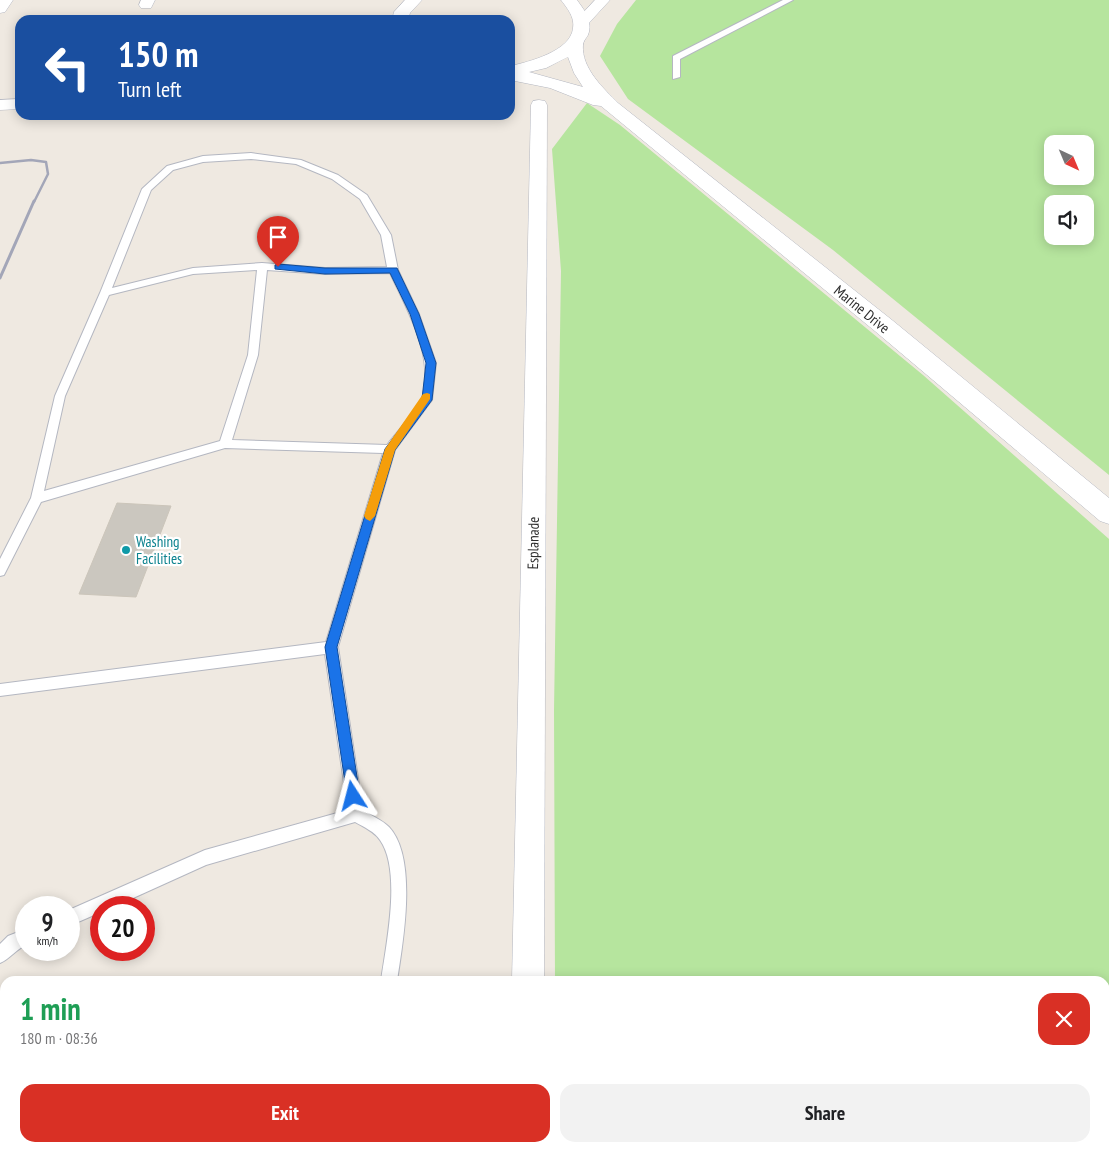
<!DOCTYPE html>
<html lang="en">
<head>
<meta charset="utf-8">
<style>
	:root { --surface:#fff; --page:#f2f2f2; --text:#202124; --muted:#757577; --accent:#d93025 }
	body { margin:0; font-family:"PT Sans Narrow",sans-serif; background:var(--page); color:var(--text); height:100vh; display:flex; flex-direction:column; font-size:19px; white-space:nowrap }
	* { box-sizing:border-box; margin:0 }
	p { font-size:16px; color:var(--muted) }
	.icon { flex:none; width:28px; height:28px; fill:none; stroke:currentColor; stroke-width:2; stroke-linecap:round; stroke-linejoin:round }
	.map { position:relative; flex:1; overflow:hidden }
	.side { position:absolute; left:0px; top:976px; width:1110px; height:176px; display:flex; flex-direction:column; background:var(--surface); border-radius:15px 15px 0 0; box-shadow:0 2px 12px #0003 }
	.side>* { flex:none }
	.banner { position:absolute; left:15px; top:15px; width:500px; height:105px; border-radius:15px; box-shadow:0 2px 12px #0003; background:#1a4fa0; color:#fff; overflow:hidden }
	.needle { width:32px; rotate:136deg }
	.tools { position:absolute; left:1044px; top:135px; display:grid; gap:10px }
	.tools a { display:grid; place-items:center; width:50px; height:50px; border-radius:10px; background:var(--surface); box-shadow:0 2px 12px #0003; font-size:25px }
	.speed { position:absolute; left:15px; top:896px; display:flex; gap:10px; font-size:25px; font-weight:700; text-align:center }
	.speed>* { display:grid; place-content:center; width:65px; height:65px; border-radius:50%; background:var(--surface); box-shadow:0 2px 12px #0003; line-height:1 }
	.speed small { font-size:12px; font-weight:400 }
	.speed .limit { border:8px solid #d22; background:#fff; color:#111 }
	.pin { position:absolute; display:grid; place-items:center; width:42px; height:42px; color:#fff; margin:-51px -21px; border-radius:50% 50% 50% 0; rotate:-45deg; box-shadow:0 0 5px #0007 }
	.pin .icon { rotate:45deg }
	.me { position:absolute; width:55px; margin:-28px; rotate:351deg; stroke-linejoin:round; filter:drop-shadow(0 0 4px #0008) }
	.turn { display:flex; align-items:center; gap:18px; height:105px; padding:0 20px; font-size:22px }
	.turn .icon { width:65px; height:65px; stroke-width:2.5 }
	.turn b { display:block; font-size:35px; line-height:42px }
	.round { display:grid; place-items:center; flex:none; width:52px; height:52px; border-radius:15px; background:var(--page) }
	.overview { display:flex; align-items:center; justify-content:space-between; height:85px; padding:0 20px }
	h1 { font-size:30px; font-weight:800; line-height:38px; color:#1e9e55 }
	.action { display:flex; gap:10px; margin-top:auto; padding:10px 20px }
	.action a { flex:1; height:58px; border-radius:15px; background:var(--accent); color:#fff; font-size:20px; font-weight:800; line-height:58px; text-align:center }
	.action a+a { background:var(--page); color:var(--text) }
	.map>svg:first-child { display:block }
	.green { fill:#b6e59e; fill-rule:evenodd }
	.building { fill:#cbc7bf; stroke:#cbc5ba }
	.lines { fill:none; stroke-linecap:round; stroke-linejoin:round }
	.lane-casing { stroke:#b4b7c1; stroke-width:2 }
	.street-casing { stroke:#b4b7c1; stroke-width:1 }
	.secondary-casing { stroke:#b4b7c1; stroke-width:1 }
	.lane { fill:#fff; fill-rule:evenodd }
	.street { fill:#fff; fill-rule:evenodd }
	.secondary { fill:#fff; fill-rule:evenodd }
	.rail-far1 { stroke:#a3a6b8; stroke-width:2.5 }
	.rail { stroke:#a3a6b8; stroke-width:3 }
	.route { fill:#1a73e8; stroke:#114b97 }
	.slow { fill:#f59e0b }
	.culture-dot { fill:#0f9aa8; stroke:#fff; stroke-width:2 }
	.labels { text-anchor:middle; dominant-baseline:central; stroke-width:4.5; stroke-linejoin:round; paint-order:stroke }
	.street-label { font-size:15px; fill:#2e2e2e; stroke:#fff }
	.culture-label { font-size:15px; fill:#0d838f; stroke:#fff; text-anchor:start }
</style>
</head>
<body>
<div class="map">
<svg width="1109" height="1152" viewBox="0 0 1109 1152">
	<rect width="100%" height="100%" fill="#efe9e1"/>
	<g class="green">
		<path d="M636,0H1109V475L833,250L628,99L600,56L617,24ZM1052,144H1085V176H1052ZM1052,204H1085V236H1052Z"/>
		<polygon points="587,103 620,125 923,375 1109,539 1109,1152 556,1152 556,1148 1105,1148 1105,981 555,981 554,710 561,271 552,149"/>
	</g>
	<polygon class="building" points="117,503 171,506 136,597 79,594"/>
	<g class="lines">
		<g class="lane-casing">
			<g id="lane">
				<polygon points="783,0 793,0 680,59 680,77 673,79 673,56"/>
				<path d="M251,153L301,160L338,175L367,195L391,235L398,270L419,314L436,363L432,400L395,450L338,647L363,811C371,815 382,820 389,827C418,858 403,942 397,981H381C386,945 402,871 380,840C375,832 364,827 355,822L206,865L111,908H101V912L69,926V910L205,850L348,810L325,654L0,696V684L326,642L383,453L225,448L41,502L4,575L0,576V559L31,498L55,396L100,293L142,189L167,166L203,156ZM251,159L296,164L332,179L360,199L381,235L387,267L325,268L262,263L193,268L112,288L151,190L173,170L203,162ZM257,270L248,355L220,441L44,491L65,396L109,295L193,274ZM267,270L325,274L390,273C407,310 435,356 422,398C419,408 395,434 387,445L232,440L258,355Z"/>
				<path d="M26,929V945C16,949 10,959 0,963V944L8,936Z"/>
				<rect x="159" y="1148" width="18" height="4"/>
				<polygon points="353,1148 371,1148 370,1152 352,1152"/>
			</g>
		</g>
		<g class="street-casing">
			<g id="street">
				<polygon points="0,0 13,0 5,12 0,13"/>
				<polygon points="141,0 155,0 151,8 141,8 139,5"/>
				<polygon points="595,0 610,0 588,24 578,24 575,21 578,18"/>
				<polygon points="539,100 545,101 547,105 544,981 512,981 531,105 533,101"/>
				<polygon points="508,1148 543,1148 544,1152 508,1152"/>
			</g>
		</g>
		<g class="secondary-casing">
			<g id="secondary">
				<polygon points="405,0 422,0 410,13 408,20 392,20 394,12"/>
				<path d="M561,0H577C585,11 593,21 588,35C586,38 583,42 583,45C581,68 604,89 618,103L892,320L1109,498V524L1100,521L876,332L601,106L593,105L550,88L510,80V66C529,62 571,51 573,28C575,17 567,8 561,0ZM568,57L574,73L583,87L529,72L546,68Z"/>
				<polygon points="20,99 20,109 0,110 0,100"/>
			</g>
		</g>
		<use href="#lane" class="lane"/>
		<use href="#street" class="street"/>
		<use href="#secondary" class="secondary"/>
		<polyline class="rail-far1" points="0,163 31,160 46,162 48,174 34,202"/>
		<polyline class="rail" points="0,278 34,201"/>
	</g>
	<polygon class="route" points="278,264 325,268 397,268 419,314 436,363 432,400 395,450 337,647 360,796 358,801 353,803 349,801 347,796 325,647 385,449 422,399 426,363 410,314 390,273 325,274 275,269 275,265"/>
	<polygon class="slow" points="427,393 430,394 430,399 395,450 375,516 370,521 366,519 364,516 385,449 423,394"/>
	<circle class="culture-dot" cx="126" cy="550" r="5"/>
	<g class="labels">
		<g class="street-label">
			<text transform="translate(862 309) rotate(39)">Marine Drive</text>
			<text transform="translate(533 543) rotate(-89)">Esplanade</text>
		</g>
		<g class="culture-label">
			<text x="136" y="541">Washing<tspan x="136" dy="17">Facilities</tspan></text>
		</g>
	</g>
</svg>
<div class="tools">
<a><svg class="needle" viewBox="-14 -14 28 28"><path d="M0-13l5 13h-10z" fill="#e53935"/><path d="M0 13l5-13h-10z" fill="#757577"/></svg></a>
<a><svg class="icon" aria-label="sound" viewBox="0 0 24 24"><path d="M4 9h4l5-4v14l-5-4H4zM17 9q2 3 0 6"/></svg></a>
</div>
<div class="speed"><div>9<small>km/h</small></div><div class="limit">20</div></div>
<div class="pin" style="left:278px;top:267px;background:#d93025"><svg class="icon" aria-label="arrive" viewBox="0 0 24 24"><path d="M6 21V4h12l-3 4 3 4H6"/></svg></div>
<svg class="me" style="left:353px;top:796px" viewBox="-20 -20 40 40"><path d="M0-17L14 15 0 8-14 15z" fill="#1a73e8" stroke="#fff" stroke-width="4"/></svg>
<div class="banner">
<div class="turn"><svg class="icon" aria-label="left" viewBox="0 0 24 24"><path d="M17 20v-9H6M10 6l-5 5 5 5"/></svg><div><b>150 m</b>Turn left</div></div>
</div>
<section class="side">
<div class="overview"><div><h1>1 min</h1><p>180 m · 08:36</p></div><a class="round" style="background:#d93025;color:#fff"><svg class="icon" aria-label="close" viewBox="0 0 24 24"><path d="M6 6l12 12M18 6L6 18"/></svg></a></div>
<div class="action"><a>Exit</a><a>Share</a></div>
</section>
</div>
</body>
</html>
